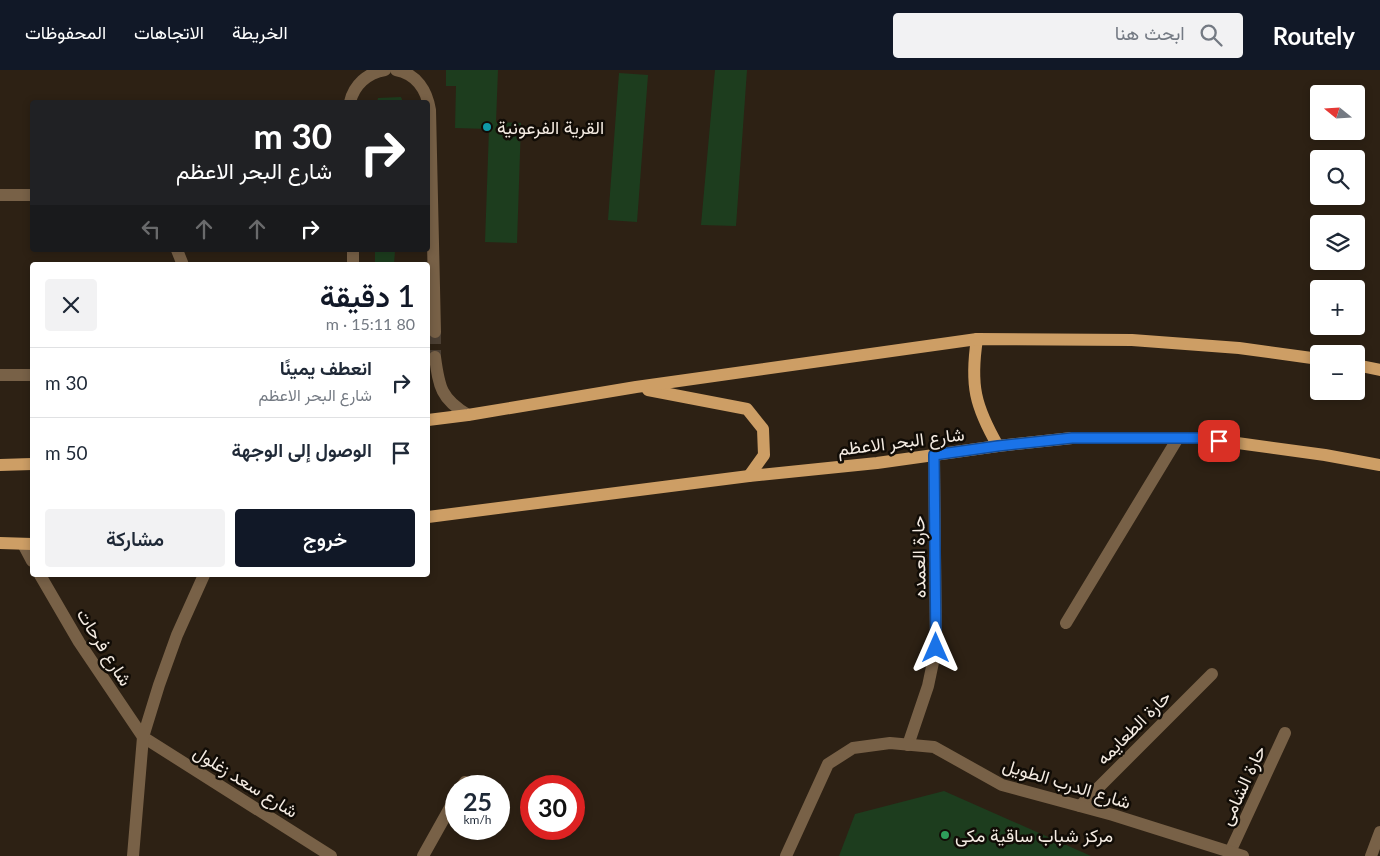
<!DOCTYPE html>
<html lang="ar">
<head>
<meta charset="utf-8">
<style>
	:root { --surface:#fff; --page:#f2f2f3; --text:#1f2937; --muted:#747a83; --line:#e0e1e3; --accent:#111827 }
	body { margin:0; font-family:Lato,Vazirmatn,sans-serif; background:var(--page); color:var(--text); direction:rtl; height:100vh; display:flex; flex-direction:column; font-size:19px; white-space:nowrap }
	* { box-sizing:border-box; margin:0 }
	p { font-size:16px; color:var(--muted) }
	.icon { flex:none; width:28px; height:28px; fill:none; stroke:currentColor; stroke-width:2; stroke-linecap:round; stroke-linejoin:round }
	.map { position:relative; flex:1; overflow:hidden; direction:ltr }
	.side { position:absolute; left:30px; top:192px; width:400px; height:315px; display:flex; flex-direction:column; background:var(--surface); border-radius:5px; box-shadow:0 2px 8px #0003; direction:rtl }
	.side>* { flex:none }
	.hud { position:absolute; left:30px; top:30px; width:400px; height:152px; border-radius:5px; box-shadow:0 2px 8px #0003; direction:rtl; background:#202124; color:#fff; overflow:hidden }
	.needle { width:32px; rotate:288deg }
	.controls { position:absolute; left:1310px; top:15px; display:grid; gap:10px }
	.controls a { display:grid; place-items:center; width:55px; height:55px; border-radius:5px; background:var(--surface); box-shadow:0 2px 8px #0003; font-size:25px }
	.speed { position:absolute; left:445px; top:705px; display:flex; gap:10px; font-size:25px; font-weight:700; text-align:center }
	.speed>* { display:grid; place-content:center; width:65px; height:65px; border-radius:50%; background:var(--surface); box-shadow:0 2px 8px #0003; line-height:1 }
	.speed small { font-size:12px; font-weight:400 }
	.speed .limit { border:8px solid #d22; background:#fff; color:#111 }
	.pin { position:absolute; display:grid; place-items:center; width:42px; height:42px; color:#fff; margin:-21px; border-radius:10px; box-shadow:0 2px 8px #0006 }
	.me { position:absolute; width:55px; margin:-28px; rotate:0deg; stroke-linejoin:round; filter:drop-shadow(0 0 4px #0008) }
	.turn { display:flex; align-items:center; gap:18px; height:105px; padding:0 15px; font-size:22px }
	.turn .icon { width:65px; height:65px; stroke-width:2.5 }
	.turn b { display:block; font-size:35px; line-height:42px }
	.lanes { display:flex; align-items:center; height:48px; padding:0 15px; background:#0003; justify-content:center; gap:25px; direction:ltr }
	.lanes .off { opacity:.35 }
	.round { display:grid; place-items:center; flex:none; width:52px; height:52px; border-radius:5px; background:var(--page) }
	.summary { display:flex; align-items:center; justify-content:space-between; height:85px; padding:0 15px }
	h1 { font-size:30px; font-weight:600; line-height:38px; color:var(--accent) }
	.button { display:flex; gap:10px; margin-top:auto; padding:10px 15px }
	.button a { flex:1; height:58px; border-radius:5px; background:var(--accent); color:#fff; font-size:20px; font-weight:600; line-height:58px; text-align:center }
	.button a+a { background:var(--page); color:var(--text) }
	ul { padding:0; list-style:none }
	li { display:flex; align-items:center; gap:15px; height:70px; padding:0 15px; border-top:1px solid var(--line) }
	li div { flex:1 }
	li b { display:block; font-size:19px }
	li em { font-style:normal }
	header { display:flex; align-items:center; gap:30px; box-sizing:border-box; height:70px; padding:0 25px; background:var(--accent); color:#fff }
	header strong { font-size:24px }
	nav { display:flex; gap:28px; margin-inline-start:auto; font-size:18px }
	.search { width:350px; height:45px; background:var(--page); display:flex; align-items:center; gap:12px; box-sizing:border-box; padding:0 18px; border-radius:5px; color:var(--muted); font-size:19px }
	.map>svg:first-child { display:block }
	.green { fill:#1d3d1e }
	.lines { fill:none; stroke-linecap:round; stroke-linejoin:round }
	.minor-tunnel { stroke:#4b3f33; stroke-width:12; stroke-dasharray:12 6; stroke-linecap:butt }
	.minor { stroke:#786147; stroke-width:12 }
	.major { stroke:#cd9e65; stroke-width:12 }
	.route-casing { stroke:#114b97; stroke-width:12 }
	.route { stroke:#1a73e8; stroke-width:9 }
	.culture-dot { fill:#0f9aa8; stroke:#110c06; stroke-width:2 }
	.leisure-dot { fill:#2e9e5b; stroke:#110c06; stroke-width:2 }
	.labels { text-anchor:middle; dominant-baseline:central; stroke-width:5; stroke-linejoin:round; paint-order:stroke }
	.poi-label { font-size:18px; fill:#f4ebe2; stroke:#110c06; text-anchor:start }
	.street-label { font-size:18px; fill:#f4ebe2; stroke:#110c06 }
</style>
</head>
<body>
<header>
<strong>Routely</strong>
<div class="search"><svg class="icon" aria-label="search" viewBox="0 0 24 24"><circle cx="10" cy="10" r="6"/><path d="M15 15l6 6"/></svg>ابحث هنا</div>
<nav><a>الخريطة</a><a>الاتجاهات</a><a>المحفوظات</a></nav>
</header>
<div class="map">
<svg width="1380" height="786" viewBox="0 0 1380 786">
	<rect width="100%" height="100%" fill="#2d2114"/>
	<g class="green">
		<polygon points="446,0 498,0 496,52 521,53 517,173 485,172 489,59 455,58 456,16 446,16"/>
		<polygon points="715,0 747,0 736,156 701,155"/>
		<polygon points="619,3 648,5 637,152 608,150"/>
		<polygon points="401,27 403,32 377,32 378,28"/>
		<polygon points="375,180 395,180 394,195 375,195"/>
		<polygon points="944,721 1091,786 839,786 855,744"/>
	</g>
	<g class="lines">
		<polyline class="minor-tunnel" points="435,262 435,287"/>
		<g class="minor">
			<path d="M396,0C417,4 427,21 430,40L435,262"/>
			<path d="M350,32C354,15 367,3 385,0"/>
			<polyline points="0,125 32,125"/>
			<polyline points="177,180 183,195"/>
			<polyline points="353,180 353,195"/>
			<path d="M435,287C439,317 441,329 468,345"/>
			<polyline points="0,305 32,305"/>
			<polyline points="23,474 32,491"/>
			<polyline points="40,505 79,572 143,667 331,786"/>
			<polyline points="1066,553 1178,368"/>
			<polyline points="908,675 928,616 936,578 934,385"/>
			<polyline points="462,716 465,712"/>
			<polyline points="1080,736 1212,604"/>
			<polyline points="1230,782 1285,663"/>
			<polyline points="133,786 143,667 159,615 177,565 204,505"/>
			<polyline points="423,786 456,727"/>
			<polyline points="786,786 828,694 853,678 890,673 934,677 1002,715 1113,745 1243,786"/>
			<polyline points="1371,786 1380,762"/>
		</g>
		<g class="major">
			<path d="M977,269C970,315 975,336 998,376"/>
			<polyline points="1356,295 1380,300"/>
			<polyline points="648,320 747,339 763,359 764,385 749,406"/>
			<polyline points="428,350 468,345 636,317 977,269 1132,270 1239,278 1319,289"/>
			<polyline points="0,395 32,394"/>
			<polyline points="428,447 749,406 877,393 998,376 1072,368 1201,368 1325,385 1380,395"/>
			<polyline points="0,473 32,474"/>
		</g>
	</g>
	<g class="lines">
		<g class="route-casing">
			<polyline id="route" points="936,578 934,385 998,376 1072,368 1202,368 1219,371"/>
		</g>
		<use href="#route" class="route"/>
	</g>
	<circle class="culture-dot" cx="487" cy="57" r="5"/>
	<circle class="leisure-dot" cx="945" cy="765" r="5"/>
	<g class="labels">
		<g class="poi-label">
			<text x="497" y="57">القرية الفرعونية</text>
			<text x="955" y="765">مركز شباب ساقية مكى</text>
		</g>
		<g class="street-label">
			<text transform="translate(901 371) rotate(-7)">شارع البحر الاعظم</text>
			<text transform="translate(918 487) rotate(-91)">حارة العمده</text>
			<text transform="translate(105 577) rotate(58)">شارع فرحات</text>
			<text transform="translate(1133 657) rotate(-45)">حارة الطعايمه</text>
			<text transform="translate(246 711) rotate(32)">شارع سعد زغلول</text>
			<text transform="translate(1067 713) rotate(17)">شارع الدرب الطويل</text>
			<text transform="translate(1242 715) rotate(-65)">حارة الشامى</text>
		</g>
	</g>
</svg>
<div class="controls">
<a><svg class="needle" viewBox="-14 -14 28 28"><path d="M0-13l5 13h-10z" fill="#e53935"/><path d="M0 13l5-13h-10z" fill="#747a83"/></svg></a>
<a><svg class="icon" aria-label="search" viewBox="0 0 24 24"><circle cx="10" cy="10" r="6"/><path d="M15 15l6 6"/></svg></a>
<a><svg class="icon" aria-label="layers" viewBox="0 0 24 24"><path d="M12 4l9 5-9 5-9-5zM3 14l9 5 9-5"/></svg></a>
<a>+</a>
<a>−</a>
</div>
<div class="speed"><div>25<small>km/h</small></div><div class="limit">30</div></div>
<div class="pin" style="left:1219px;top:371px;background:#d93025"><svg class="icon" aria-label="arrive" viewBox="0 0 24 24"><path d="M6 21V4h12l-3 4 3 4H6"/></svg></div>
<svg class="me" style="left:936px;top:578px" viewBox="-20 -20 40 40"><path d="M0-17L14 15 0 8-14 15z" fill="#1a73e8" stroke="#fff" stroke-width="4"/></svg>
<div class="hud">
<div class="turn"><svg class="icon" aria-label="right" viewBox="0 0 24 24"><path d="M7 20v-9h11M14 6l5 5-5 5"/></svg><div><b>30 m</b>شارع البحر الاعظم</div></div>
<div class="lanes"><svg class="icon off" aria-label="left" viewBox="0 0 24 24"><path d="M17 20v-9H6M10 6l-5 5 5 5"/></svg><svg class="icon off" aria-label="ahead" viewBox="0 0 24 24"><path d="M12 20V5M6 11l6-6 6 6"/></svg><svg class="icon off" aria-label="ahead" viewBox="0 0 24 24"><path d="M12 20V5M6 11l6-6 6 6"/></svg><svg class="icon" aria-label="right" viewBox="0 0 24 24"><path d="M7 20v-9h11M14 6l5 5-5 5"/></svg></div>
</div>
<section class="side">
<div class="summary"><div><h1>1 دقيقة</h1><p>80 m · 15:11</p></div><a class="round"><svg class="icon" aria-label="close" viewBox="0 0 24 24"><path d="M6 6l12 12M18 6L6 18"/></svg></a></div>
<ul>
<li><svg class="icon" aria-label="right" viewBox="0 0 24 24"><path d="M7 20v-9h11M14 6l5 5-5 5"/></svg><div><b>انعطف يمينًا</b><p>شارع البحر الاعظم</p></div><em>30 m</em></li>
<li><svg class="icon" aria-label="arrive" viewBox="0 0 24 24"><path d="M6 21V4h12l-3 4 3 4H6"/></svg><div><b>الوصول إلى الوجهة</b></div><em>50 m</em></li>
</ul>
<div class="button"><a>خروج</a><a>مشاركة</a></div>
</section>
</div>
</body>
</html>
